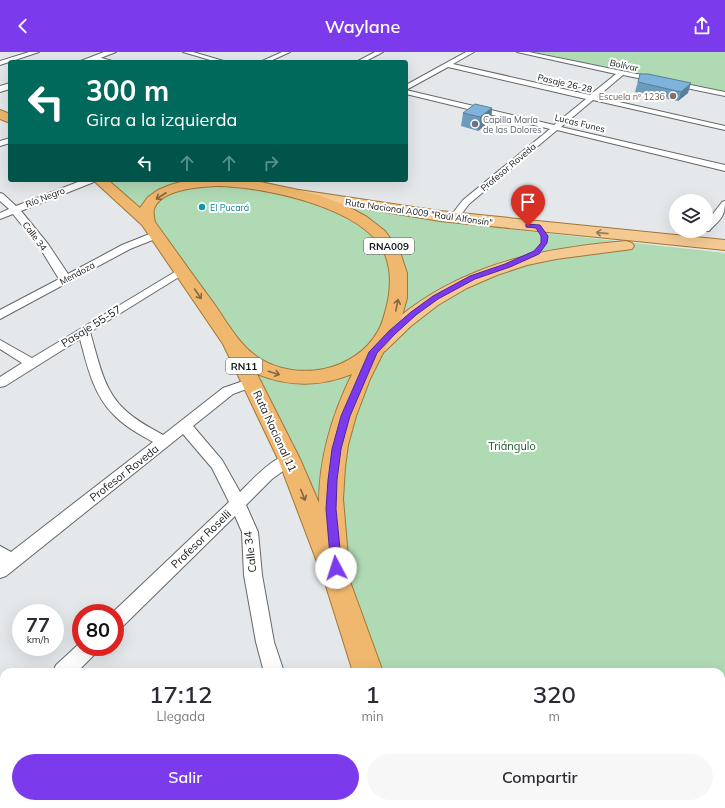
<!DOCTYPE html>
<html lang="es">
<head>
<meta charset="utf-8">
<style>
	:root { --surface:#fff; --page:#f7f7f7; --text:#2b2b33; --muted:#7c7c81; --accent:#7c3aed }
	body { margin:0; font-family:Mulish,sans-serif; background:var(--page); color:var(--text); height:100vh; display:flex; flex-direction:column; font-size:15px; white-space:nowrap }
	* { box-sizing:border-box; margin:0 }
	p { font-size:13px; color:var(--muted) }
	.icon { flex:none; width:22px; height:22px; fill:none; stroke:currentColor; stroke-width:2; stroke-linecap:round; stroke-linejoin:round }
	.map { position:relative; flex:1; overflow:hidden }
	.details { position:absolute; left:0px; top:616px; width:725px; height:140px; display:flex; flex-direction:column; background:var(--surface); border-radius:12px 12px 0 0; box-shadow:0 4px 16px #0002 }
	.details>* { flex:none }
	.guide { position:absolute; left:8px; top:8px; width:400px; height:122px; border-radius:4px; box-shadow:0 4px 16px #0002; background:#00695c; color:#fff; overflow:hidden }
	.tools { position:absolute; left:669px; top:142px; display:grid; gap:8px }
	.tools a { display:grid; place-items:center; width:44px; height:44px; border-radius:50%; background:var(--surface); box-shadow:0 4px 16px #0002; font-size:20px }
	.speed { position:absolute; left:12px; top:552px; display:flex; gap:8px; font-size:20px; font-weight:700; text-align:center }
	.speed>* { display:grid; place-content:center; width:52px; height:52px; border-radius:50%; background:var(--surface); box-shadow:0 4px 16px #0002; line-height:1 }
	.speed small { font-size:10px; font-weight:400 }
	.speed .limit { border:6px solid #d22; background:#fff; color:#111 }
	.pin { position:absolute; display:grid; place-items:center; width:34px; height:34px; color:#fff; margin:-41px -17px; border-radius:50% 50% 50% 0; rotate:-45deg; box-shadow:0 0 4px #0007 }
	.pin .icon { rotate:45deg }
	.me { position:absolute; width:44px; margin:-22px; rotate:355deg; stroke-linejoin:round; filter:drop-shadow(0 0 3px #0008) }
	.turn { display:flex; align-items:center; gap:14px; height:84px; padding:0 12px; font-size:18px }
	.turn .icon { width:52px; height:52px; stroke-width:2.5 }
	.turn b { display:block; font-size:28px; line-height:34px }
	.lanes { display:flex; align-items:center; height:38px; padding:0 12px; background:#0003; justify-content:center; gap:20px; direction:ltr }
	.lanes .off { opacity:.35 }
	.eta { display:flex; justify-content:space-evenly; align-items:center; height:68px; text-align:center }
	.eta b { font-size:24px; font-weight:600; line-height:28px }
	.primary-button { display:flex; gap:8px; margin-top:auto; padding:8px 12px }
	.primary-button a { flex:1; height:46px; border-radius:24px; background:var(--accent); color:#fff; font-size:16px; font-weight:600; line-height:46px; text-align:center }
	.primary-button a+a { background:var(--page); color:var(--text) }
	header { display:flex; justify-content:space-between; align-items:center; height:52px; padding:0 12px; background:var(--accent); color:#fff; font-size:18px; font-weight:600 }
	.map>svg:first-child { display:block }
	.green { fill:#b0dab3 }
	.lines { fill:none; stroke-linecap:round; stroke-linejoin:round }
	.minor-casing { stroke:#65686a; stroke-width:2 }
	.tertiary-casing { stroke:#65686a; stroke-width:2 }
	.primary-casing { stroke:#a27538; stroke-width:2 }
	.trunk-casing { stroke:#a27538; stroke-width:2 }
	.minor { fill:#fff; fill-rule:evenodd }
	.tertiary { fill:#fff; fill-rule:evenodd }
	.primary { fill:#f4ca92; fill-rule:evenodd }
	.trunk { fill:#f0b86e; fill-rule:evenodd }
	.wall { fill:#6c9bbc }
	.shaded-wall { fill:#587e99 }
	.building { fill:#7eb4db; stroke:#587e99 }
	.oneway { stroke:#836843 }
	.oneway2 { stroke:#90795b }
	.route { fill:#7c3aed; stroke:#51269a }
	.education-dot { fill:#8d6e63; stroke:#fff; stroke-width:1.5 }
	.worship-dot { fill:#6b7280; stroke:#fff; stroke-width:1.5 }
	.culture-dot { fill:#0f9aa8; stroke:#fff; stroke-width:1.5 }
	.labels { text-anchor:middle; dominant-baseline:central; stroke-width:4; stroke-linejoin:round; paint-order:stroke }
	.far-street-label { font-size:9px; fill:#161718; stroke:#fff }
	.far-education-label { font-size:9px; fill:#785e54; stroke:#fff; text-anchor:end }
	.far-worship-label { font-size:9px; fill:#5b616d; stroke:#fff; text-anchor:start }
	.far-culture-label { font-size:9px; fill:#0d838f; stroke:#fff; text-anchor:start }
	.shield { fill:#fff; stroke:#5c5d5d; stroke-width:1 }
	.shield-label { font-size:10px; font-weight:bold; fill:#161718 }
	.street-label { font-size:11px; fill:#161718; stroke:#fff }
	.park-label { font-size:11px; fill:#165b24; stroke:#fff }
</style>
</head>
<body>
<header><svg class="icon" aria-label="back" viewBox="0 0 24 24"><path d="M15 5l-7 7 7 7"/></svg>Waylane<svg class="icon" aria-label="share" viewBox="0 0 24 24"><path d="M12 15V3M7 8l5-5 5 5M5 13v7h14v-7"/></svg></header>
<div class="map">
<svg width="725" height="756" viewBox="0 0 725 756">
	<rect width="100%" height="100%" fill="#e4e8ea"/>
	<g class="green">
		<polygon points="534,0 725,0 725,40"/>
		<polygon points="101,128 226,128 282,142 471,173 725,201 725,756 415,756 413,752 721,752 721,620 366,620 252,330 156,183"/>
	</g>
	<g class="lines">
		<g class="minor-casing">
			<g id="minor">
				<polygon points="29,0 39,0 0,13 0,9"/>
				<polygon points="183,0 193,0 227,10 217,10"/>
				<polygon points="282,0 290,0 268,10 260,10"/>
				<polygon points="375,0 383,0 364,10 356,10"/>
				<path d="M466,0H474L453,12L590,43L616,22L517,0H529L725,40V44L623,23L597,45L725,74V78L593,48L561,75L725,113V119L557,78L469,152L457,168H451L449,166L463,148L550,77L406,42V33ZM448,15L586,47L554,73L406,38Z"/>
				<polygon points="95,4 112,9 113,10 103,10 93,7 93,5"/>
				<polygon points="10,86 10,91 0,94 0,89"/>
				<polygon points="83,128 95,128 94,130 21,159 48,192 68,222 122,193 152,181 156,180 161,183 160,185 130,197 0,267 0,258 59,227 40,196 13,162 0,167 0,161 9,157 0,149 0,141 3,142 16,154"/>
				<path d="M725,149C725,166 720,167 709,179H703H706V171L722,150Z"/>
				<path d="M183,215L187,216L188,218L187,220L90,280C98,306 103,338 124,357C135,368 149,375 163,383L223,336L252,326L257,327L259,330L257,333L233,342L193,374L222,408L240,440C251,429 279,398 294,403L296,407L294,411L272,427L246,453L258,480L262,523L274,590L284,620H264L256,590L244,523L242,480L235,464L121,576L115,578V561H112L229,450L212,416L183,382L6,524L0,526V494L11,500L153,390C139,382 124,374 113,362C93,342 87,313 80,287L5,334L0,335V325L22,311L0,297V288L32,306Z"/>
				<polygon points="81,590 81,595 98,595 96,601 77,620 53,620 56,613"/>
				<polygon points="4,667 4,688 0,690 0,669"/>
				<polygon points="320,752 343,752 345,756 322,756"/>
				<polygon points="384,752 412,752 410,756 382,756"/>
			</g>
		</g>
		<g class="tertiary-casing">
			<g id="tertiary">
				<polygon points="104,0 116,0 90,10 78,10"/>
				<polygon points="10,31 10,37 0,40 0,34"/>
			</g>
		</g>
		<g class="primary-casing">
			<g id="primary">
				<polygon points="299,138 440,159 725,188 725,198 440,169 294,145 292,142 294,139"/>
				<path d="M626,189L632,191L634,194L632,197L556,207L527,213L497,223L467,236L438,253L411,274L385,299L378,301L371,299L368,295C378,281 395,268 408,258C474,209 546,196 626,189Z"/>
			</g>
		</g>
		<g class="trunk-casing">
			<g id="trunk">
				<polygon points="0,58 10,62 10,71 0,67"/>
				<path d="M93,128H108L140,156L148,145L158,138L170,133L188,128H251L294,137L321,144L345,153L367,165L385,179L400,200L407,221V246L399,275L383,301L370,327L356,364L348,393L345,415L343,447L348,505L344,513L383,620H353L325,531L278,407L223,292L142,173ZM216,134C261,134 363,155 384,200C392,218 391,238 386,257C384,264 382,273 378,279C355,320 297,330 259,306C240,294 228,272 215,253C195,226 175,198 155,170C154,166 153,161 154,157C161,137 199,135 216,134ZM257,322C289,335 320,335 352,322C332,363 319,406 319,451L300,407Z"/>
				<polygon points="396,752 430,752 432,756 398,756"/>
			</g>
		</g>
		<use href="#minor" class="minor"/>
		<use href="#tertiary" class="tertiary"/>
		<use href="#primary" class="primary"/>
		<use href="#trunk" class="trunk"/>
	</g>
	<g class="wall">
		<polygon points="640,22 688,41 678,49 635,40"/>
		<polygon points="492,56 491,69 478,79 461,74 463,61"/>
	</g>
	<g class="shaded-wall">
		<polygon points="691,31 688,41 678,49 681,40"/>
		<polygon points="492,56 491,69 478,79 480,65"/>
	</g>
	<g class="building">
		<polygon points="640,22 648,22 691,31 681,40 638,30"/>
		<polygon points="475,52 492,56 480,65 463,61"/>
	</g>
	<defs><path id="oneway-shaft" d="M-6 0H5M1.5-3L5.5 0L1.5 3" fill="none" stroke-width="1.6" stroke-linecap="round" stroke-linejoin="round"/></defs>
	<g class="oneway">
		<use href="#oneway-shaft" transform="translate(161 144) rotate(147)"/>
		<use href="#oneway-shaft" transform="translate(198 242) rotate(56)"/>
		<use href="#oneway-shaft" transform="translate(397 253) rotate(-78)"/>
		<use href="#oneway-shaft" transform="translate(274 321) rotate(17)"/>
		<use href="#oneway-shaft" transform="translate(303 443) rotate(68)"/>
	</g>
	<use class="oneway2" href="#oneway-shaft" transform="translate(602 181) rotate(-174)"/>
	<polygon class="route" points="526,172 540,173 548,184 547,191 539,202 510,215 475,227 438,247 416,263 394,283 377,301 350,364 341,397 337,428 336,457 342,516 340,519 336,521 332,519 331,516 326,457 328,428 332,397 341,364 369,300 389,279 411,260 433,244 470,224 505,212 534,199 541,191 541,184 536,176 526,175"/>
	<circle class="education-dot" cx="673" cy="44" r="4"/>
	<circle class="worship-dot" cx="475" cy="72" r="4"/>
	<circle class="culture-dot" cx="202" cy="155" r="4"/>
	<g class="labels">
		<g class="far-street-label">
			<text transform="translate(624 13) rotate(12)">Bolívar</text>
			<text transform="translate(565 31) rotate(13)">Pasaje 26-28</text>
			<text transform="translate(580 71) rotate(14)">Lucas Funes</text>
			<text transform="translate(508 115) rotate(-40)">Profesor Roveda</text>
			<text transform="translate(45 145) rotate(-21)">Río Negro</text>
			<text transform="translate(419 160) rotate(8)">Ruta Nacional A009 "Raúl Alfonsín"</text>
			<text transform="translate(35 184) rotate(53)">Calle 34</text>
			<text transform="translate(77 221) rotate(-28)">Mendoza</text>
		</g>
		<g class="far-education-label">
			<text x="665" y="44">Escuela nº 1236</text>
		</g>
		<g class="far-worship-label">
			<text x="483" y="67">Capilla María<tspan x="483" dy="10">de las Dolores</tspan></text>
		</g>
		<g class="far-culture-label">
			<text x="210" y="155">El Pucará</text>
		</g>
		<g class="shield">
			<rect x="364" y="186" width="50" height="16" rx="3"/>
			<rect x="226" y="306" width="36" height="16" rx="3"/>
		</g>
		<g class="shield-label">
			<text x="389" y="194">RNA009</text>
			<text x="244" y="314">RN11</text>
		</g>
		<g class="street-label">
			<text transform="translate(91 274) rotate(-32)">Pasaje 55-57</text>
			<text transform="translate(275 379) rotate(65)">Ruta Nacional 11</text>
			<text transform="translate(124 421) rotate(-38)">Profesor Roveda</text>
			<text transform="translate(201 487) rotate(-44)">Profesor Roselli</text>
			<text transform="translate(250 500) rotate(-97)">Calle 34</text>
		</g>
		<g class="park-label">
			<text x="512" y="394">Triángulo</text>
		</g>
	</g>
</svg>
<div class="tools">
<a><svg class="icon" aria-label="layers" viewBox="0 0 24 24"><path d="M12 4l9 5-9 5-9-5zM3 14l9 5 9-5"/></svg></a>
</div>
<div class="speed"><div>77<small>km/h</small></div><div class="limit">80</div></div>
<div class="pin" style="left:528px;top:174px;background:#d93025"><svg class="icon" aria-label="arrive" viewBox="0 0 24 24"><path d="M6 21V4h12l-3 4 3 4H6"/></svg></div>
<svg class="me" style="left:336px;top:516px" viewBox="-20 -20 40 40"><circle r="19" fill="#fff"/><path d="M0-13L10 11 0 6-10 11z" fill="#7c3aed"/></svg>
<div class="guide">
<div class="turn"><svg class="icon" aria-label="left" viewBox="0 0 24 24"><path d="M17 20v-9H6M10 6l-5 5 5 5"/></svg><div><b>300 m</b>Gira a la izquierda</div></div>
<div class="lanes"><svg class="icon" aria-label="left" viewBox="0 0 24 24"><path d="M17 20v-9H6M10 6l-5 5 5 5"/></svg><svg class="icon off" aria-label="ahead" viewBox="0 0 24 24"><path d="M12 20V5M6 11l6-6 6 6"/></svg><svg class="icon off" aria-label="ahead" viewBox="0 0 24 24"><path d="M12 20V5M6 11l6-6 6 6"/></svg><svg class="icon off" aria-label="right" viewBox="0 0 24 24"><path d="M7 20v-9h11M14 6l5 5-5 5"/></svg></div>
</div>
<section class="details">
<div class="eta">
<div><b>17:12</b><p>Llegada</p></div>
<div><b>1</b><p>min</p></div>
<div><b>320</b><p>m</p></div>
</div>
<div class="primary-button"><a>Salir</a><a>Compartir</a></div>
</section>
</div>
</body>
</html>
